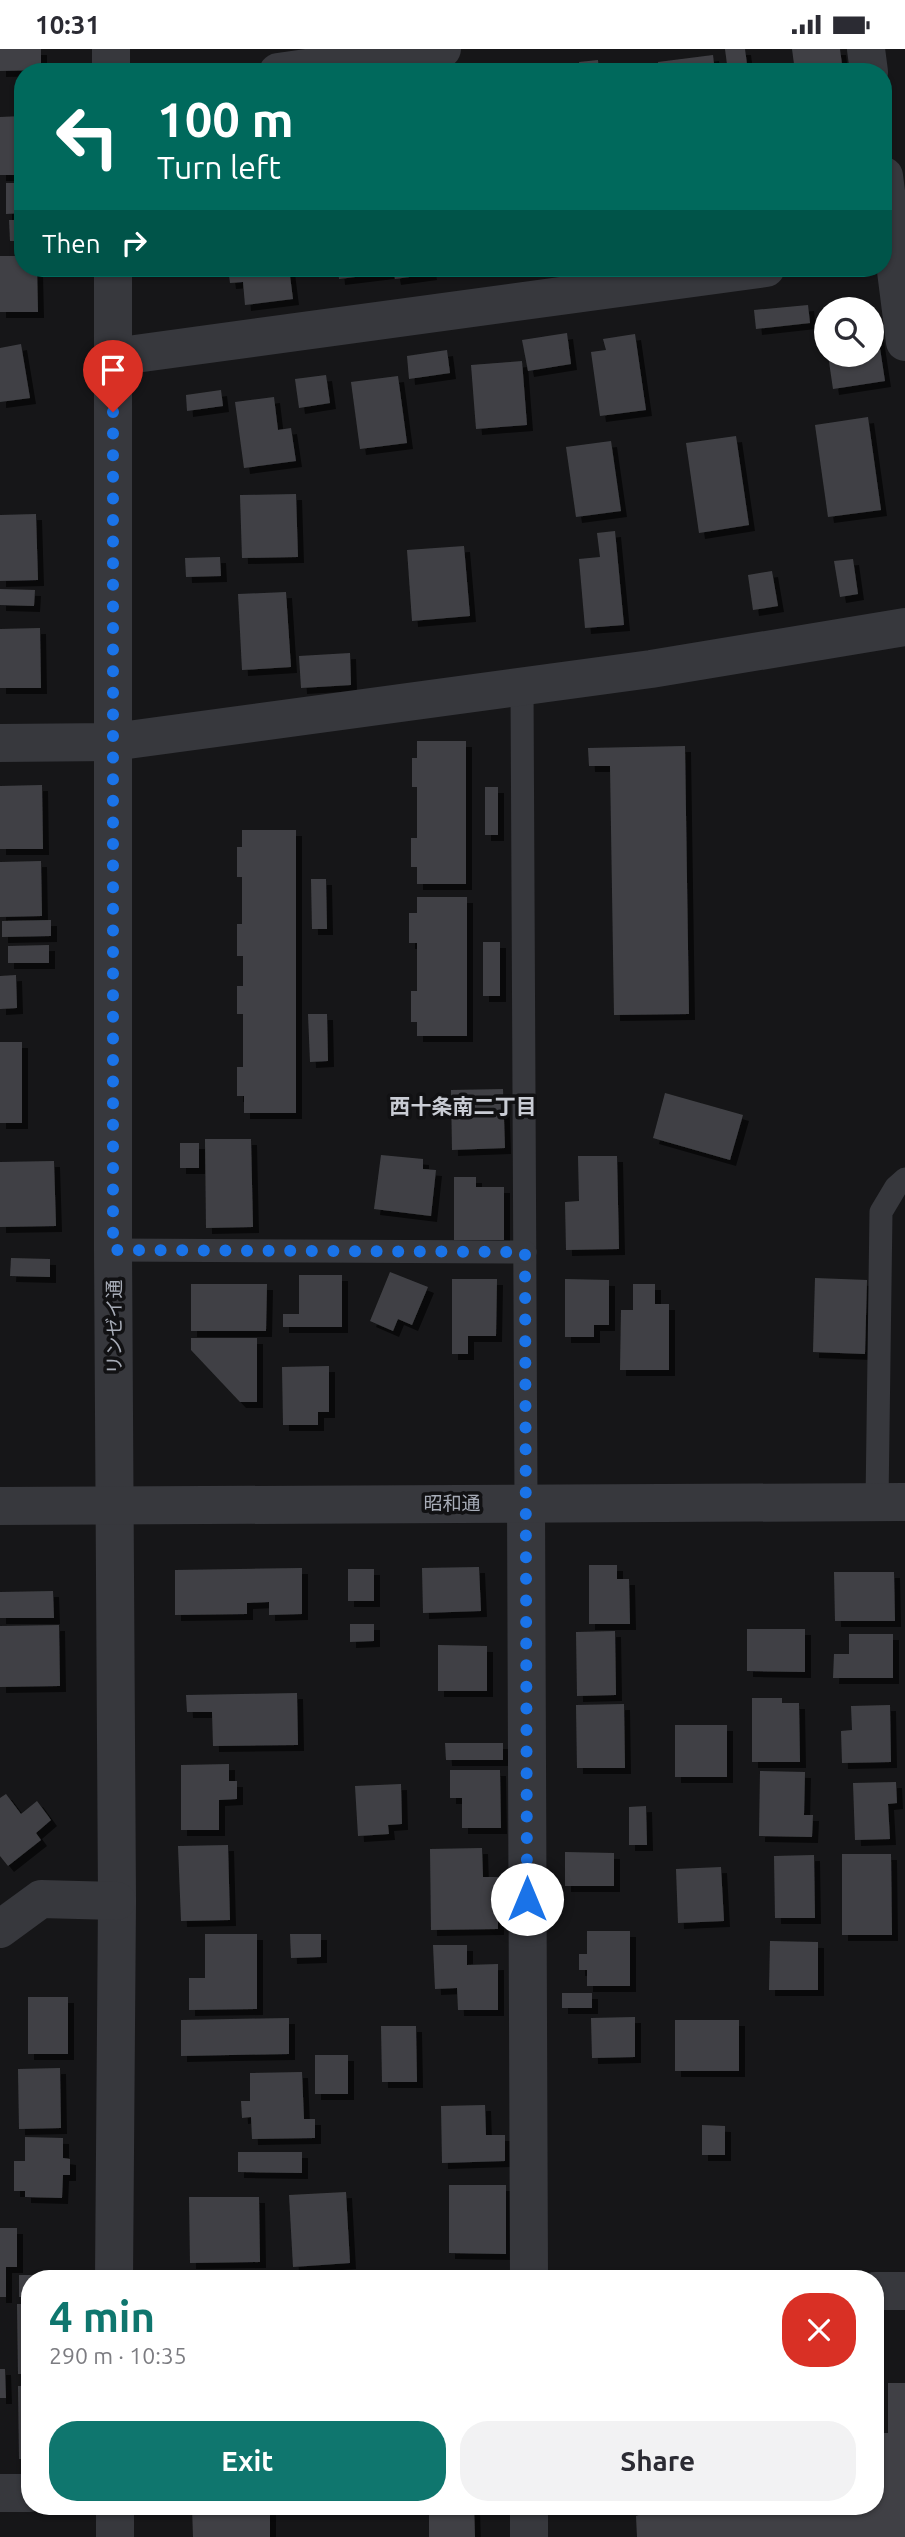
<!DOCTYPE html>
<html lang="en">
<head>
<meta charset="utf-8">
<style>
	:root { --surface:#fff; --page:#f2f2f3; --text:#2b2b33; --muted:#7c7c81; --accent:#0f766e }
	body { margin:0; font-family:Ubuntu,"Noto Sans JP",sans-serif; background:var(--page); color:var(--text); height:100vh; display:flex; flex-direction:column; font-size:26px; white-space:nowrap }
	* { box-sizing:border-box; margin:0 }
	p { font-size:23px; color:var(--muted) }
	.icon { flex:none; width:38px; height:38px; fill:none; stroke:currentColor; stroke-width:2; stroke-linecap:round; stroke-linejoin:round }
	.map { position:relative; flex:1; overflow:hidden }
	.drawer { position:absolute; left:21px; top:2221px; width:863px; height:245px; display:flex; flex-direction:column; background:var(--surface); border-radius:28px; box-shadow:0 2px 5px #0004 }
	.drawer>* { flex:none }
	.banner { position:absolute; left:14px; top:14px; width:878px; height:214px; border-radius:28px; box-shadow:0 2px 5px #0004; background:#00695c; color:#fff; overflow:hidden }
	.tools { position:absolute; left:814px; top:248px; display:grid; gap:14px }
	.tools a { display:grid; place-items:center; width:70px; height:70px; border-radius:50%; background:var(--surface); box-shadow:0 2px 5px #0004; font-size:35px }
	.pin { position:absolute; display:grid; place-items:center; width:60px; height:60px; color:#fff; margin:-72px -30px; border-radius:50% 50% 50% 0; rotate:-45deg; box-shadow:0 0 7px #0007 }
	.pin .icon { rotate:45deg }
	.me { position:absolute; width:77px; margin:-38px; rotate:0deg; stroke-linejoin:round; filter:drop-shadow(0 0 5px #0008) }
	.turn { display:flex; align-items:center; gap:24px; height:147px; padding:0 28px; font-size:32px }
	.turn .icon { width:91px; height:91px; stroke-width:2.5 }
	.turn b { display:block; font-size:49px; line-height:60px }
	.then { display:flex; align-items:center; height:66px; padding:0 28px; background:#0003; gap:14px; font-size:26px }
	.round { display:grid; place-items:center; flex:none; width:74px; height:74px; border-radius:28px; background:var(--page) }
	.headline { display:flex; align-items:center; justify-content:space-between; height:119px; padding:0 28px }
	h1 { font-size:42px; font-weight:700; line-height:52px; color:var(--accent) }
	.primary-button { display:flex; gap:14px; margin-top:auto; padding:14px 28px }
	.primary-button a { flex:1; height:80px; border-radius:28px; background:var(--accent); color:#fff; font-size:28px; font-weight:700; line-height:80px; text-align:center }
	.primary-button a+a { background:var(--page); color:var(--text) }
	.status { display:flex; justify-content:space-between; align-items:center; height:49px; padding:0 35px; background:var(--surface); direction:ltr }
	.status svg { height:19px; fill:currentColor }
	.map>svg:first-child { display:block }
	.building { fill:#404145; filter:url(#shadow) }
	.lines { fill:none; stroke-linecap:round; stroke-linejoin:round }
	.service { stroke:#37383d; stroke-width:23 }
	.minor { stroke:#37383d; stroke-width:38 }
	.tertiary { stroke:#37383d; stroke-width:38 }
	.route { stroke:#1a73e8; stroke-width:12; stroke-dasharray:0 21.6 }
	.labels { text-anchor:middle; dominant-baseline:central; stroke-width:7; stroke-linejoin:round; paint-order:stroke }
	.street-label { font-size:19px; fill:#a8adb8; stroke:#111113 }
	.neighbourhood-label { font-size:21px; font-weight:bold; fill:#c9ccd4; stroke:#111113 }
</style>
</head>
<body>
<div class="status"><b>10:31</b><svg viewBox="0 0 49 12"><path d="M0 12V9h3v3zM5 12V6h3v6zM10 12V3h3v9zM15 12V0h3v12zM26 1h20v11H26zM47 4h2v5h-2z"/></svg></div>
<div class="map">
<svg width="905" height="2488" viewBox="0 0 905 2488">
	<defs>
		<filter id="shadow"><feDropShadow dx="6" dy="6" stdDeviation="0" flood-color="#0009"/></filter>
	</defs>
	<rect width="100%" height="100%" fill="#161618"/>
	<g class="building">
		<polygon points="0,0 41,0 41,21 0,22"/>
		<polygon points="725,0 745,0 748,23 728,23"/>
		<polygon points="792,0 840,0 843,23 783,23 782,17 794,15"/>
		<polygon points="713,6 715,23 659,23 658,13"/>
		<polygon points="598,11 599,23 581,23 579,13"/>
		<polygon points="23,67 23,126 0,126 0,68"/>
		<polygon points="6,134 23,134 23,164 6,165"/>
		<polygon points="9,171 23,171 23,192 10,192"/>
		<polygon points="0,207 23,207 23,219 37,219 38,263 0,263"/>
		<polygon points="228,219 289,219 293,250 245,256 243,233 230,234"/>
		<polygon points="338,219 388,219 388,224 339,230"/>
		<polygon points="393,219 430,219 431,225 395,230"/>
		<polygon points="808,256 810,274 756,280 754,261"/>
		<polygon points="874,260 885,332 833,340 828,306 872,306 872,261"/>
		<polygon points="567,284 571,315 528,322 522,291"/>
		<polygon points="635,285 646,361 600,367 591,303 606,301 603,290"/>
		<polygon points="21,295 30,349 0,353 0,299"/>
		<polygon points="447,301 450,324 409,330 407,307"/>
		<polygon points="522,312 527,376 476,380 471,316"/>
		<polygon points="326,326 330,354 299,359 295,330"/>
		<polygon points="398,327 407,394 360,400 351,333"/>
		<polygon points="221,341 223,357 187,362 186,346"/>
		<polygon points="274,348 278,381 291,379 296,412 244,419 235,353"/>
		<polygon points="868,368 881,461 828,468 815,376"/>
		<polygon points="736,387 749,476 699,484 686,394"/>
		<polygon points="611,392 621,462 576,468 566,398"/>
		<polygon points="296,445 298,508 242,509 240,446"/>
		<polygon points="36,465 38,531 0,532 0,466"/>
		<polygon points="615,482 624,576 585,579 579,510 600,508 597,484"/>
		<polygon points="464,497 470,567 412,572 407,501"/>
		<polygon points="220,508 221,527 186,528 185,509"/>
		<polygon points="853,510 858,545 840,548 834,512"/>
		<polygon points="772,522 778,557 753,561 748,526"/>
		<polygon points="0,540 35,541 34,557 0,556"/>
		<polygon points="286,543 291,618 242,621 238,545"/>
		<polygon points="40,579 41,639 0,639 0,580"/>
		<polygon points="350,604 351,636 301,639 299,607"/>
		<polygon points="417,692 466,692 466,835 417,835 417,818 411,818 411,789 417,789 417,738 412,738 412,709 417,709"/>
		<polygon points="685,697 689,965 614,966 610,717 589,717 588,699"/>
		<polygon points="42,736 43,800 0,800 0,737"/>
		<rect x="485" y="738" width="13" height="48"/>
		<polygon points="242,781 296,781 296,1064 244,1064 244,1047 237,1047 237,1018 243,1018 243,965 237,965 237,937 243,937 243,907 237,907 237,875 242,875 242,828 237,828 237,798 242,798"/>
		<polygon points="41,812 42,867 0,868 0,813"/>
		<polygon points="311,830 326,830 327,880 312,880"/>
		<polygon points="417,848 467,848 467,987 417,987 417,973 411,973 411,942 417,942 417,894 409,894 409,864 417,864"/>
		<polygon points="51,871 51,887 2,888 2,872"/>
		<rect x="483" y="893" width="17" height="54"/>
		<polygon points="49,896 49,914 8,914 8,897"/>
		<polygon points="16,926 17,959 0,960 0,927"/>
		<polygon points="308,965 327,965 328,1012 310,1013"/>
		<rect x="0" y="993" width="22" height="81"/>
		<polygon points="503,1040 505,1099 452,1101 451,1041"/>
		<polygon points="665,1044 743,1066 730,1111 653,1089"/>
		<polygon points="205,1090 251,1090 253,1178 206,1179"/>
		<rect x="180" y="1094" width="19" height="25"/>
		<polygon points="381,1106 423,1110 423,1120 436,1121 431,1167 374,1160"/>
		<polygon points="578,1107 617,1107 619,1200 566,1201 565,1153 579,1152"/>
		<polygon points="54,1112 56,1177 0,1178 0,1113"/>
		<polygon points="454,1128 476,1128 476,1138 504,1138 504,1191 454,1191"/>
		<polygon points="11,1209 50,1210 50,1228 10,1227"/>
		<polygon points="390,1223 428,1238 412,1276 398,1270 393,1282 370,1272"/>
		<polygon points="299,1226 342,1226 342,1278 283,1278 283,1265 299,1265"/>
		<polygon points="815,1229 867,1231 865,1305 813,1303"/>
		<polygon points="452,1230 497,1230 496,1287 468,1287 468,1305 452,1305"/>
		<polygon points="565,1230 609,1231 609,1276 594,1276 594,1288 565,1288"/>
		<polygon points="191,1235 267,1235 266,1282 191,1282"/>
		<polygon points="633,1235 655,1235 655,1255 669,1255 669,1321 620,1321 621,1261 633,1261"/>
		<polygon points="191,1289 257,1289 257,1353 240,1353 191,1301"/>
		<polygon points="329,1317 329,1363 318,1363 318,1376 283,1376 282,1318"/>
		<polygon points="589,1516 617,1516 617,1530 629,1530 630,1575 589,1575"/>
		<polygon points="479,1518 481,1562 423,1564 422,1519"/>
		<polygon points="302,1519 302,1565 269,1566 269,1553 247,1554 247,1565 175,1566 175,1521"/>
		<rect x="348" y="1520" width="26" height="32"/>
		<polygon points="834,1523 894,1523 895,1572 835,1572"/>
		<polygon points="53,1542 54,1569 0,1569 0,1543"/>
		<polygon points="350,1575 374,1575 374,1592 350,1593"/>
		<polygon points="59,1576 60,1637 0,1638 0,1577"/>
		<polygon points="747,1580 805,1580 805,1623 747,1622"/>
		<polygon points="615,1582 616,1646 577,1647 576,1583"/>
		<polygon points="849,1585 893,1585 893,1629 833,1629 834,1605 849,1605"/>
		<polygon points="438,1596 487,1597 487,1642 438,1642"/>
		<polygon points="297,1644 298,1696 213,1697 212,1663 187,1663 186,1646"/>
		<polygon points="752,1649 782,1649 782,1654 799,1654 800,1713 752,1713"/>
		<polygon points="624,1655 625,1719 577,1719 576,1656"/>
		<polygon points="890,1656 891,1713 842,1714 841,1682 852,1681 851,1657"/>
		<rect x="675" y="1676" width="52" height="52"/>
		<polygon points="445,1694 503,1694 503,1711 446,1711"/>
		<polygon points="229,1715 229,1732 237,1732 237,1750 219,1751 219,1781 181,1781 181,1716"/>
		<polygon points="450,1721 500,1721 501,1779 462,1779 462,1749 450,1749"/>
		<polygon points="760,1722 805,1723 804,1766 813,1766 812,1788 759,1787"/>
		<polygon points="896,1733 897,1754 888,1755 890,1790 855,1791 853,1734"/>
		<polygon points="401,1735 402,1775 388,1776 389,1785 358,1787 355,1737"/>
		<polygon points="6,1745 21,1765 37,1752 51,1771 36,1784 41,1791 8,1817 0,1807 0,1749"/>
		<polygon points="646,1757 647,1796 629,1796 629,1758"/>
		<polygon points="228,1796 230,1871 181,1872 178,1797"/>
		<polygon points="482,1799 483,1828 498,1828 498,1880 431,1881 430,1800"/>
		<polygon points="565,1803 614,1804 614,1837 565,1837"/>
		<polygon points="842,1805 891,1805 892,1886 842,1886"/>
		<polygon points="814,1806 815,1869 775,1869 774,1807"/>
		<polygon points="721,1818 724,1872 678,1874 676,1820"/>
		<polygon points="587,1882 630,1882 630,1937 587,1937 587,1921 579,1921 579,1905 587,1905"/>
		<polygon points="205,1885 257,1885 257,1960 189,1961 189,1929 205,1929"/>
		<polygon points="290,1885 321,1885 321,1908 291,1909"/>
		<polygon points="770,1892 818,1893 818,1941 769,1941"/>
		<polygon points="433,1896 467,1896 467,1916 498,1915 498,1961 458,1961 457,1939 435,1940"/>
		<rect x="562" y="1944" width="30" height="15"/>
		<rect x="28" y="1948" width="40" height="57"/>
		<polygon points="635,1968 635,2008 592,2009 591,1969"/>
		<polygon points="289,1969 289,2005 181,2007 181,1971"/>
		<rect x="675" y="1971" width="64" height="51"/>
		<polygon points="381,1977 416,1977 417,2033 382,2033"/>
		<rect x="315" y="2006" width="33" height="39"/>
		<polygon points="60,2019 61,2079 19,2080 18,2020"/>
		<polygon points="302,2023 304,2070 315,2070 315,2089 252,2090 251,2068 242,2069 241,2052 250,2052 250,2024"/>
		<polygon points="485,2056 486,2086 505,2086 505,2112 442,2114 441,2057"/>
		<polygon points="702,2076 725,2077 725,2106 702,2106"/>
		<polygon points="25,2088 63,2089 63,2109 70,2110 70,2126 63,2126 62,2149 25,2148 25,2142 14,2142 14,2112 25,2112"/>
		<polygon points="238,2103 302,2103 302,2124 238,2123"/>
		<polygon points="449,2136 506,2136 506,2205 449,2204"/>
		<polygon points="346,2143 350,2214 293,2218 289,2146"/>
		<polygon points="189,2148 259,2148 260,2213 190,2214"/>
		<polygon points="0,2179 17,2179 17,2218 6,2218 6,2248 0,2248"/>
		<polygon points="19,2226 68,2226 68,2230 30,2230 30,2248 19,2248"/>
		<polygon points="17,2255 30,2255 30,2325 18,2325"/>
		<polygon points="0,2320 5,2320 6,2349 0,2349"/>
		<polygon points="888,2334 905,2334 905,2488 637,2488 636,2467 653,2461 653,2457 875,2457 875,2384 888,2384"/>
		<polygon points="18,2337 30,2337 30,2410 19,2410"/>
		<polygon points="192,2457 270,2457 270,2488 193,2488"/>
		<polygon points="429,2457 474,2457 475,2488 429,2488"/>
	</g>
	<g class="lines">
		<g class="service">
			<polyline points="522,638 526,1454"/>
			<polyline points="113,1201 525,1203"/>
			<polyline points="877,1453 881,1163 896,1138 905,1130"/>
		</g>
		<g class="minor">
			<polyline points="866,0 869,23"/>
			<polyline points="278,23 442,0"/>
			<polyline points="884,127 905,293"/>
			<polyline points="113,308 766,219"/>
			<polyline points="0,694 113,693 651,620 905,578"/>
			<polyline points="526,1454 529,2230"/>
			<polyline points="875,2242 905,2242"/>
			<polyline points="0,2444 30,2444"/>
			<polyline points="529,2457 529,2488"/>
		</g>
		<g class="tertiary">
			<polyline points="111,0 111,23"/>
			<polyline points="113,219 113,1201 117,1852 114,2230"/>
			<polyline points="0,1457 905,1453"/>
			<polyline points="0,1880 41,1850 117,1852"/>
			<polyline points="115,2488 115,2457"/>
		</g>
	</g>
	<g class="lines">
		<polyline class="route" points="113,363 113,1201 525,1203 527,1850"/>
	</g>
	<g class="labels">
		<g class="street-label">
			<text transform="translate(114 1278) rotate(-90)">リンゼイ通</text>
			<text x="452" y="1454">昭和通</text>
		</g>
		<g class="neighbourhood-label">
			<text x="463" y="1057">西十条南二丁目</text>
		</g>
	</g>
</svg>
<div class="tools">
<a><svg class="icon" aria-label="search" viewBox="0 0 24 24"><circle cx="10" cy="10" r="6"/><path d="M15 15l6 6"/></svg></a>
</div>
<div class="pin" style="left:113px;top:363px;background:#d93025"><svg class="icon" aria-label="arrive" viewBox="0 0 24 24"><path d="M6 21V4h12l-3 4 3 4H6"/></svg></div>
<svg class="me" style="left:527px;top:1850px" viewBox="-20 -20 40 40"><circle r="19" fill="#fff"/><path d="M0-13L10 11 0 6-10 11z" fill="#1a73e8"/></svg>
<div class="banner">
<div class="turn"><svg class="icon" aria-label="left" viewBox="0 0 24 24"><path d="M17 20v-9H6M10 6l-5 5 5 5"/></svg><div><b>100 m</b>Turn left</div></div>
<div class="then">Then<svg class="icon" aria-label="right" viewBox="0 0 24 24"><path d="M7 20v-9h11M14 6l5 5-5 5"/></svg></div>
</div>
<section class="drawer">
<div class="headline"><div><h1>4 min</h1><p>290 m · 10:35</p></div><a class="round" style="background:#d93025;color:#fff"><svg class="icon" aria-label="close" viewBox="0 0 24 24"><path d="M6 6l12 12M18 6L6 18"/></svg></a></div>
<div class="primary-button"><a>Exit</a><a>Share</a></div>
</section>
</div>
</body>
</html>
